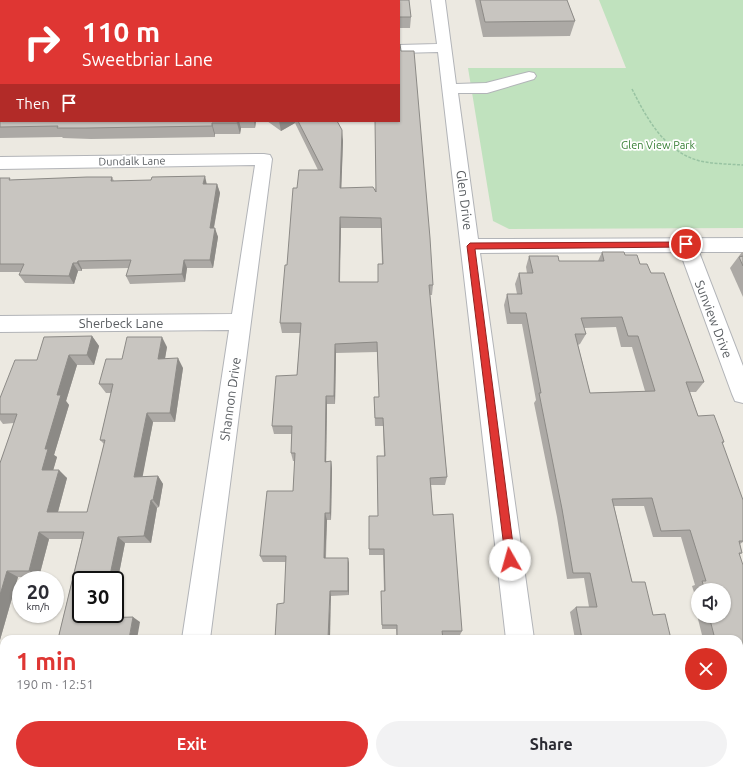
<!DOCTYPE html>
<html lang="en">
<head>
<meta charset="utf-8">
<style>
	:root { --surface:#fff; --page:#f2f2f3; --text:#2b2b33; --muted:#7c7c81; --accent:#df3633 }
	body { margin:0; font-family:Ubuntu,sans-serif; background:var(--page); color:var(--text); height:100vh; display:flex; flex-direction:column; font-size:15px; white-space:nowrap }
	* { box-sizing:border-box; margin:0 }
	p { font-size:13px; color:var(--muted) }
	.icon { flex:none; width:22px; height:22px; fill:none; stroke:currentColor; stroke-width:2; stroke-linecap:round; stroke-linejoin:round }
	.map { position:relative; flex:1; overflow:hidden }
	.sheet { position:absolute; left:0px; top:635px; width:743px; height:140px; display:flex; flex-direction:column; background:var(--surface); border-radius:12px 12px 0 0; box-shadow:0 1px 3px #0004 }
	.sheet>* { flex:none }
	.hud { position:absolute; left:0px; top:0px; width:400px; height:122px; box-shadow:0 1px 3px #0004; background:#df3633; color:#fff; overflow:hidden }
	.tools { position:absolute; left:691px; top:583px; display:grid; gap:8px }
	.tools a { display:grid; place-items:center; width:40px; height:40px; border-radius:50%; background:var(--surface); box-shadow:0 1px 3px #0004; font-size:20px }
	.speed { position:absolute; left:12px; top:571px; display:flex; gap:8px; font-size:20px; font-weight:700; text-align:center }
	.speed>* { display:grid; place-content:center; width:52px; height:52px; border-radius:50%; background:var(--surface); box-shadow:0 1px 3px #0004; line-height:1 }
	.speed small { font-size:10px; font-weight:400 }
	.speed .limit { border:2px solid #111; border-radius:6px; background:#fff; color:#111 }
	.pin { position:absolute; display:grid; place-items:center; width:34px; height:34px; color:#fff; margin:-17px; border:2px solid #fff; border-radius:50%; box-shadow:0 1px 4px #0007 }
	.me { position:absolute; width:44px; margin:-22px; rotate:353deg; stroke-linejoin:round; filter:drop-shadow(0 0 3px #0008) }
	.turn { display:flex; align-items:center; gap:14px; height:84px; padding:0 16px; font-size:18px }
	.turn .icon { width:52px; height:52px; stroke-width:2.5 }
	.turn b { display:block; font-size:28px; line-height:34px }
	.then { display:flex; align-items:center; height:38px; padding:0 16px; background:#0003; gap:8px; font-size:15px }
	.round { display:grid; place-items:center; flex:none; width:42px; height:42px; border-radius:21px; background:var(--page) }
	.headline { display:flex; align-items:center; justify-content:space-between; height:68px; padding:0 16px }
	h1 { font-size:24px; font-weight:700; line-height:30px; color:var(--accent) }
	.primary-button { display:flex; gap:8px; margin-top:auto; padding:8px 16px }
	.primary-button a { flex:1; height:46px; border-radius:24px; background:var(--accent); color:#fff; font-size:16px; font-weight:700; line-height:46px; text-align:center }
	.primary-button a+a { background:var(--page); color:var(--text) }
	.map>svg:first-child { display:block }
	.green { fill:#c0e2be }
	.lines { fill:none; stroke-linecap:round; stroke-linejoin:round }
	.minor-casing { stroke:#b2b4b8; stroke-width:2 }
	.path { stroke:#98c3a2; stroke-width:1.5; stroke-dasharray:3 1.5; stroke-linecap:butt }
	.minor { fill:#fff; fill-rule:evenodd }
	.wall { fill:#aca9a5; fill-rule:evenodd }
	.shaded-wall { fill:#8c8a86 }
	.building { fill:#c8c5c0; stroke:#8c8a86; fill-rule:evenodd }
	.route { fill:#df3633; stroke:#912321 }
	.labels { text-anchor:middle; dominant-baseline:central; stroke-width:3.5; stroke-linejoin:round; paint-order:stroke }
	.far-park-label { font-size:11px; fill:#3a8138; stroke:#fff }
	.far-street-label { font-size:11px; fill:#595d61; stroke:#fff }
	.street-label { font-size:13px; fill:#595d61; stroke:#fff }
</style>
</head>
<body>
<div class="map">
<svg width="743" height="775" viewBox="0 0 743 775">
	<rect width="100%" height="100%" fill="#ece9e1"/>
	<polygon class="green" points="599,0 743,0 743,228 509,229 493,221 468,68 626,68"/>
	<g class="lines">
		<g class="minor-casing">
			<g id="minor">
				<rect x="109" y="0" width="14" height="1"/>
				<polygon points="431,0 445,0 456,84 486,83 529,72 534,73 536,76 534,79 487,93 458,93 478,239 743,238 743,252 699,252 743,366 743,403 735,401 732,394 680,252 480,253 534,639 506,639 438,52 399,53 399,45 437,44"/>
				<rect x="0" y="47" width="1" height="8"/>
				<polygon points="264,154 270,155 272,159 210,639 182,639 229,330 0,332 0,316 232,314 255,165 0,169 0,157"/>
				<rect x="162" y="771" width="30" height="4"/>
				<polygon points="521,771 551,771 552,775 522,775"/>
			</g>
		</g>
		<path class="path" d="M632,89C647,119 665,152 700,161C714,164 729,164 743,165"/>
		<use href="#minor" class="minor"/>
	</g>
	<g class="wall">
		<polygon points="0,0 92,0 92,1 1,1 1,33 0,33"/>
		<polygon points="475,0 567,0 575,21 570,36 483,37"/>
		<polygon points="399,1 411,17 410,28 399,28"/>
		<path d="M401,51L433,285L432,295H430L447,477L445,485H431L433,515L462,631L460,635H442L443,639H397L396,629H382L381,591H384L383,555H369V516H378L377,464L384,456L383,426H375L374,397H379L377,352L336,353L335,404H327L326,461H331L332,469L331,520H327L326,558L349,563V595L331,596L284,603L286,562H263L260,556L293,491L295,461H293L291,453L292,434H274L272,426L297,375L300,333H282L280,323L297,188L318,170L295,123L281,131L267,121H337L343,141L341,188L375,192ZM341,228H381L382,264H378V282H340Z"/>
		<polygon points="0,57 1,121 256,121 255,128 241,128 240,134 215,134 215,137 91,139 63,138 62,137 0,138"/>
		<polygon points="112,177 114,181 217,184 220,193 214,228 218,237 213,268 187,268 185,282 130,284 126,276 129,268 82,269 82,271 78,271 74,284 25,283 19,275 21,272 0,272 0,178 11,180"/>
		<path d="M602,252L625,255L640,264L651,273L704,382L696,392H690L698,416L724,442L722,444L743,500V542L740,544L742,553L739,555L743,565V760L739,746V639H703L698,619L702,617L701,616H724V590H698V605L692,586L695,585L681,537H653L644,506H614L632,582L653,615L671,639H575L570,612L576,607H589L584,578L567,579L557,517L534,403L536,400L522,324H507L504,305L507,294H517L515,284L519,273H527L526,267L529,256L559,261H598ZM616,327L621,347H632L645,391L590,393L578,345L580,344L586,334L584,328Z"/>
		<polygon points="742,252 743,252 743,297 730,268"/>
		<polygon points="92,336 99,346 94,365 77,365 66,401 69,405 54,455 57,457 53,470 67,478 58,512 87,512 104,444 100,440 111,393 106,393 99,384 122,359 167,347 165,359 183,368 175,422 153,422 142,477 158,476 163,484 159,507 157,508 151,543 125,543 115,594 115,580 81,614 111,614 110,618 140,622 58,639 82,539 49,539 39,577 18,577 0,640 0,463 14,423 3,424 0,420 0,398 37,360"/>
		<rect x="431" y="771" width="42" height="4"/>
		<polygon points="600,771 680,771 681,775 601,775"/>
	</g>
	<g class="shaded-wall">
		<rect x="83" y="0" width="9" height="1"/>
		<polygon points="238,121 239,121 241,128 240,134 237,123"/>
		<polygon points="254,121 256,121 255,128"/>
		<polygon points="279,121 295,121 295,123 281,131"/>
		<polygon points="212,123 215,134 215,137 212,126"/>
		<polygon points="342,130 343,141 341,198 340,188"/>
		<polygon points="205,176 207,185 203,184"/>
		<polygon points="217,184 220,193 212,237 210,228"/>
		<polygon points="340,217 341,228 339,292 339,282"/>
		<polygon points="215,228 218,237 213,268 210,260"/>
		<polygon points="184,260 187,268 185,282 182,274"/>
		<polygon points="78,261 82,269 82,271 77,263"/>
		<polygon points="73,263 78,271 74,284 69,276"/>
		<polygon points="92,336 99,346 94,365 87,355"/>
		<polygon points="162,337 167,347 163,369 158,359"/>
		<polygon points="335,344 336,353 335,404 334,396"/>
		<polygon points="69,355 77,365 66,401 69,405 54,455 57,457 51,478 42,470 45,449 57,395"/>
		<polygon points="178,358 183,368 175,422 170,413"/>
		<polygon points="326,396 327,404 326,469 325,462"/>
		<polygon points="147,413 153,422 141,485 134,477"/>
		<polygon points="331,461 332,469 331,520 330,513"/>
		<polygon points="59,470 67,478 56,519 47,512"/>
		<polygon points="158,476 163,484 159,507 153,500"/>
		<polygon points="151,500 157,508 151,543 144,536"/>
		<polygon points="325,513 327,520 325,563 324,558"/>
		<polygon points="39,532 49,539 39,577 29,571"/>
		<polygon points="118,537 125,543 115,594 115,580 109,580"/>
		<polygon points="348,558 349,563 349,595 348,591"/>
		<polygon points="7,571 18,577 0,640 0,595"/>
		<polygon points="330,591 331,596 330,639 328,639"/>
		<polygon points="102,614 111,614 109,623 101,618"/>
		<polygon points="133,617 140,622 137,639 129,639"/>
		<polygon points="0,663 4,664 4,695 3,700 0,700"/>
		<polygon points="48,771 60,771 59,775 48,775"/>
		<rect x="317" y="771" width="2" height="4"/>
	</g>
	<g class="building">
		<polygon points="0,0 83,0 83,1 1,1 1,22 0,22"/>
		<polygon points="141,0 409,0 411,17 399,17 399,1 140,1"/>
		<polygon points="480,0 567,0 575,21 485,22"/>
		<path d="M399,43L400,44L401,51H414L430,238L433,285H429L447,477L430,478L433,515L453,514L462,631H442L443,639H397V625H382L381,591H385L384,549H369V516H378L377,456H385L383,418H375L374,397H379L377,342L335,344L334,396H326L325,462L331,461L330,513H325L324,558H348V591H330L328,639H275L277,604L284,603L286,556H260L267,491H293L295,453H291L292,426H272L276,376L297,375L301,323H280L285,265H287L293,188H297L299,170H323L298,121H337L342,130L340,188L373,187L376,192L375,121H399ZM340,217L381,218L383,264H378V282H339Z"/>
		<polygon points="0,57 1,57 1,121 238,121 237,123 212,123 212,126 86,128 57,128 58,126 0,127"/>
		<polygon points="205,176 203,184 217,184 210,228 215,228 210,260 184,260 182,274 126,276 131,260 78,261 77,263 73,263 69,276 19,275 24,264 0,264 0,178 10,178 9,180 87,177 112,177 111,181 151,180 152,177"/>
		<path d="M602,252H624L625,255H637L640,264H647L651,273H664L704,382H686L698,416L714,415L724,442H722L743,500V541H739L742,553H739L743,565V743H739V639H715L709,616H724V590H705L702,581H706L690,530L661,531L652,498L612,499L632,582H645L653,615L665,614L671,639H582L576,607H597L590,573H573L562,509L539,393H541L526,313H510L507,294H522L519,273H533L529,256H558L559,261H604ZM622,317L628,336H638L655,391L590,393L575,334H586L581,318Z"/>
		<polygon points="743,256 743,266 739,257"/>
		<polygon points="92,336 87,355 69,355 57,395 61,395 45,449 48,449 42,470 59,470 47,512 87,512 105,440 100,440 113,384 99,384 106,359 122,359 127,337 162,337 158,359 178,358 170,413 147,413 134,477 158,476 153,500 151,500 144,536 118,537 109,580 81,580 81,614 102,614 101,618 133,617 129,639 58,639 84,532 39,532 29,571 7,571 0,595 0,463 17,414 0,414 0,398 15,360 37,360 44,337"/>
		<polygon points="16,771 48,771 48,775 15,775"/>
		<rect x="243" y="771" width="74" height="4"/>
		<rect x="433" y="771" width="40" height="4"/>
		<polygon points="609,771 680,771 681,775 609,775"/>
	</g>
	<polygon class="route" points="686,242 690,244 686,247 475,249 515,560 514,564 510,566 506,564 467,246 470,243"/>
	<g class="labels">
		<g class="far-park-label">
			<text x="658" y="145">Glen View Park</text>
		</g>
		<g class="far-street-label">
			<text transform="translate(132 161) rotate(-1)">Dundalk Lane</text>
		</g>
		<g class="street-label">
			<text transform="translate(465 200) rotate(83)">Glen Drive</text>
			<text transform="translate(714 319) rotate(69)">Sunview Drive</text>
			<text x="121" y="323">Sherbeck Lane</text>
			<text transform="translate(230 399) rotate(-82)">Shannon Drive</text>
		</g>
	</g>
</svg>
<div class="tools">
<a><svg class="icon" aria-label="sound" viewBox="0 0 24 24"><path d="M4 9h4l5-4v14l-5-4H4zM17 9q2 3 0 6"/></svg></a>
</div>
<div class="speed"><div>20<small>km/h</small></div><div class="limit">30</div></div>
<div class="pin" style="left:686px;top:244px;background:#d93025"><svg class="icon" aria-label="arrive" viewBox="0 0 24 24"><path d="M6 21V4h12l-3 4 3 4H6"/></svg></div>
<svg class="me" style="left:510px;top:560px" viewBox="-20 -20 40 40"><circle r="19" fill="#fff"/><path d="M0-13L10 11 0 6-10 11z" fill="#df3633"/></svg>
<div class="hud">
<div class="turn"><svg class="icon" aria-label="right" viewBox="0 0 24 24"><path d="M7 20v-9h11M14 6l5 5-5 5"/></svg><div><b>110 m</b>Sweetbriar Lane</div></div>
<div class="then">Then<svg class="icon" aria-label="arrive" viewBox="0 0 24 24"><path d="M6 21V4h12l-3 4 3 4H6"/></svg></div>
</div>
<section class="sheet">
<div class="headline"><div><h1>1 min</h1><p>190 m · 12:51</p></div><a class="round" style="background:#d93025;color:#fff"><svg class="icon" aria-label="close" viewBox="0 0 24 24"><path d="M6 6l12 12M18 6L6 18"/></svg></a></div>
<div class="primary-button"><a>Exit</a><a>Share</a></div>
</section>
</div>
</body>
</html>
